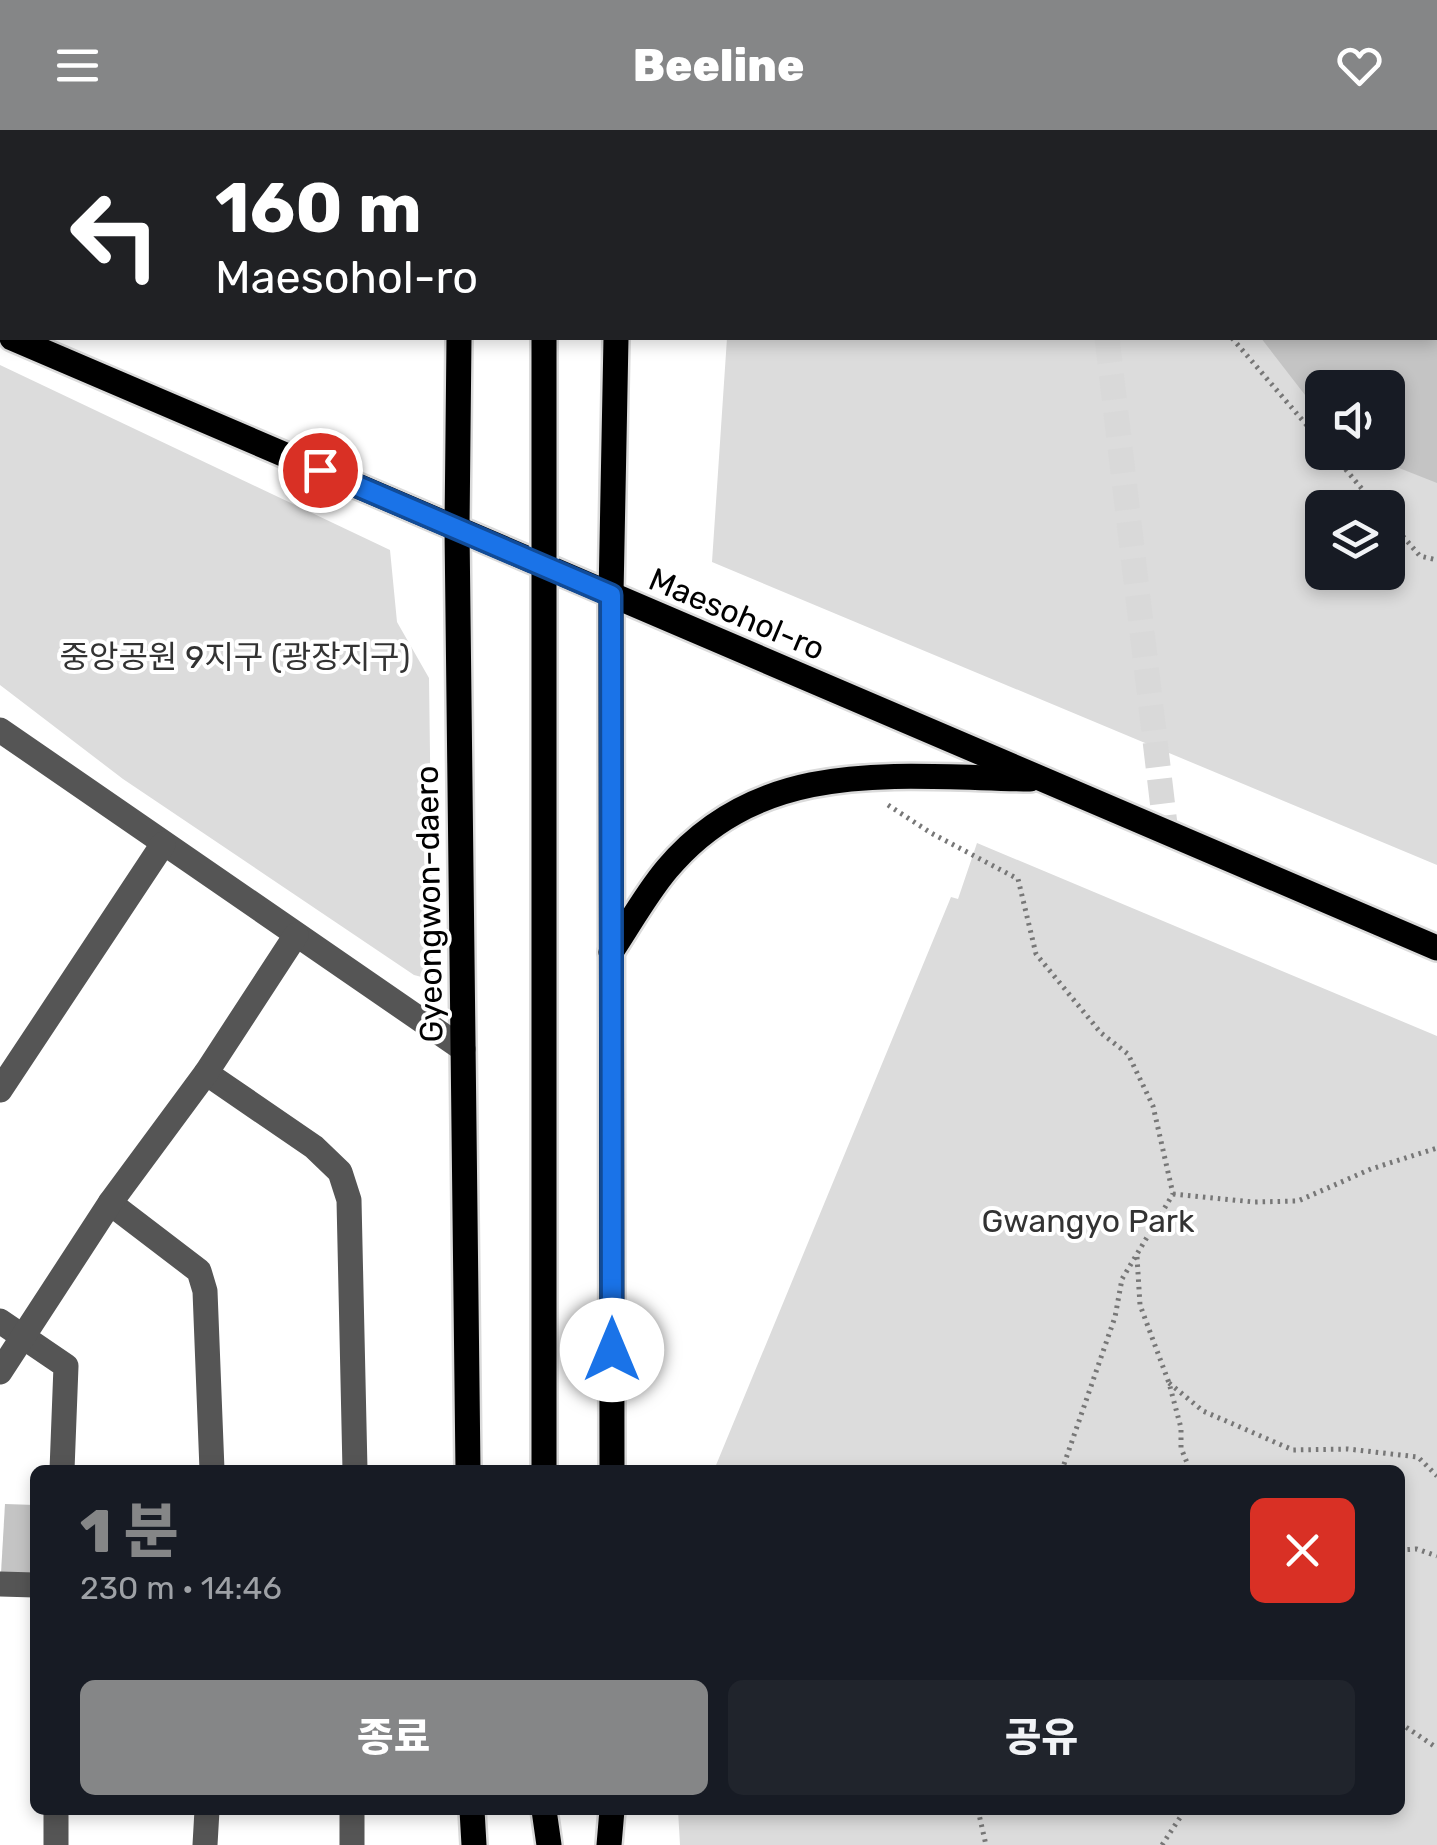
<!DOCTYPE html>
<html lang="ko">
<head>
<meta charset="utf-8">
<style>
	:root { --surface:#171b24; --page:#20242c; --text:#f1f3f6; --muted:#9ea1a6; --accent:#858687 }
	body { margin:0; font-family:Rubik,"Noto Sans KR",sans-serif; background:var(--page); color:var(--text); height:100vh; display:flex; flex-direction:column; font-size:38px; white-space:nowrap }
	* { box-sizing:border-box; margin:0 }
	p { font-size:32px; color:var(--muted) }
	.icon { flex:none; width:55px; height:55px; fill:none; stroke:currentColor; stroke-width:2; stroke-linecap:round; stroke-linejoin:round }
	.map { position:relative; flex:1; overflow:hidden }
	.panel { position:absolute; left:30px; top:1335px; width:1375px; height:350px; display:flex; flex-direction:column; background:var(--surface); border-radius:15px; box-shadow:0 5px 15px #0003 }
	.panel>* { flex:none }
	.banner { position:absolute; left:0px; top:0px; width:1438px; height:210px; box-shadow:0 5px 15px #0003; background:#202124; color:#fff; overflow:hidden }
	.fabs { position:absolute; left:1305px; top:240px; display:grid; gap:20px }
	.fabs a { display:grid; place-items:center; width:100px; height:100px; border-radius:15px; background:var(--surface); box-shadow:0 5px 15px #0003; font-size:50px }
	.pin { position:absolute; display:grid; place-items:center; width:85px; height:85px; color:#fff; margin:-42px; border:5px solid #fff; border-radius:50%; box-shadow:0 2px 10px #0007 }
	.me { position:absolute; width:110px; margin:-55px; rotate:0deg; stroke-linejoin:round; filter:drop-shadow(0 0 8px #0008) }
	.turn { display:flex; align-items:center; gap:35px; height:210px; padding:0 50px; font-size:45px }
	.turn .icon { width:130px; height:130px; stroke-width:2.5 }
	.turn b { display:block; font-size:70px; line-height:85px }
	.round { display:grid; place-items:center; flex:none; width:105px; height:105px; border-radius:15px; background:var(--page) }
	.headline { display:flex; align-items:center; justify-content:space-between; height:170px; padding:0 50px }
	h1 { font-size:60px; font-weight:800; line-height:75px; color:var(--accent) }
	.button { display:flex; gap:20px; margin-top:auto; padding:20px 50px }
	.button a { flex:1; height:115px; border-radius:15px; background:var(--accent); color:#fff; font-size:40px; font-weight:800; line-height:115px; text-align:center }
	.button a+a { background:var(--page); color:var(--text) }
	header { display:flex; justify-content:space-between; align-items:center; height:130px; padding:0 50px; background:var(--accent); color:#fff; font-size:45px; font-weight:800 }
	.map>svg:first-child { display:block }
	.green { fill:#dcdcdc; fill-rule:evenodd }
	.building { fill:#c4c4c4 }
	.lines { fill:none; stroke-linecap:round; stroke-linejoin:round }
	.minor-tunnel { stroke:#d9d9d9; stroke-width:25; stroke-dasharray:25 12; stroke-linecap:butt }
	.major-casing { stroke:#dbdbdb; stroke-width:30 }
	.path { stroke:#777; stroke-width:5; stroke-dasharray:2.5 5; stroke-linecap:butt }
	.minor { stroke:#555; stroke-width:25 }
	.major { stroke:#000; stroke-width:25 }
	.major-bridge-casing { stroke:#dbdbdb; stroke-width:30; stroke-linecap:butt }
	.major-bridge { stroke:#000; stroke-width:25 }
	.route-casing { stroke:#114b97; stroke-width:25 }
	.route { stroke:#1a73e8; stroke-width:18 }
	.labels { text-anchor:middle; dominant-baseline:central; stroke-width:8; stroke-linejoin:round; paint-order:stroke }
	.street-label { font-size:32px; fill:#000; stroke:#fff }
	.park-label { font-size:32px; fill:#333; stroke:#fff }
</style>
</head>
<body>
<header><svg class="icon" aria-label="menu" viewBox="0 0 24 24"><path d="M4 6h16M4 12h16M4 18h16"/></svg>Beeline<svg class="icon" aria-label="heart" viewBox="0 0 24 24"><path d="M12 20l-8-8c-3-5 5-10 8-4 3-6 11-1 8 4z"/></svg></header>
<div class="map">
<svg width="1437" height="1715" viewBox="0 0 1437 1715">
	<rect width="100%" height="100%" fill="#fff"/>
	<g class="green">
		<path d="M741,0H1437V735L712,432L727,208H1435V2ZM1322,258H1388V322H1322ZM1322,378H1388V442H1322Z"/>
		<polygon points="0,235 390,420 397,492 429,548 433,850 414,845 123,649 0,555"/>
		<polygon points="977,713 1437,906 1437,1715 680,1715 678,1680 1400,1680 1400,1340 714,1340 951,767 958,769"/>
	</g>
	<g class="building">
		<polygon points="1261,208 1437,208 1437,353 1361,323 1388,322 1388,258 1322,258 1322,287"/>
		<polygon points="5,1374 35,1375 35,1444 1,1443"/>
	</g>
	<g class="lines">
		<g class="minor-tunnel">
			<polyline points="1082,0 1082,2"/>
			<polyline points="1107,208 1166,703"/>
		</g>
		<g class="major-casing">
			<g id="major">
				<polyline points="543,0 543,2"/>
				<polyline points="461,2 461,0"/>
				<polyline points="619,2 619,0"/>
				<polyline points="12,208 1437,818"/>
				<polyline points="459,208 457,399 468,1340"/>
				<path d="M611,822C629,795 646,764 667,739C762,626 898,647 1030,649"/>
				<polyline points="612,1340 611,465 616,208"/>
				<polyline points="472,1680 474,1715"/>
				<polyline points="544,1680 549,1715"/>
				<polyline points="609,1715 612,1680"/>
			</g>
		</g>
		<g class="path">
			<polyline points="1109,0 1110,2"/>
			<polyline points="1170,0 1171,2"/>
			<polyline points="1232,208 1322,313"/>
			<polyline points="1331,322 1378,378"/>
			<polyline points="1388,389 1420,426 1437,430"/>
			<polyline points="888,675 931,703 1018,749 1036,824 1101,903 1128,924 1153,976 1173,1064 1122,1149 1115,1187 1062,1340"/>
			<polyline points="1173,1064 1254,1072 1298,1071 1371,1039 1437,1018"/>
			<polyline points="1137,1127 1140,1175 1169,1253 1181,1298 1181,1318 1190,1340"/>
			<polyline points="1169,1253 1203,1281 1293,1320 1348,1319 1418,1327 1437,1346"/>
			<polyline points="1400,1420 1417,1419 1437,1426"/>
			<polyline points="1400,1593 1437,1618"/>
			<polyline points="978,1680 986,1715"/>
			<polyline points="1162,1715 1185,1680"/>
		</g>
		<g class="minor">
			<polyline points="0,600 463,919"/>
			<polyline points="206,943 314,1017 340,1042 349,1070 355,1340"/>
			<polyline points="0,960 163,714"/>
			<polyline points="110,1073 199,1141 205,1161 212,1340"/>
			<polyline points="0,1191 66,1236 62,1340"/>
			<polyline points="0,1242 110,1073 206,943 296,805"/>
			<polyline points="0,1454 35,1455"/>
			<polyline points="56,1715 56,1680"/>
			<polyline points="205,1715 207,1680"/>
			<polyline points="352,1715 352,1680"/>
		</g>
		<use href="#major" class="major"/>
		<g class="major-bridge-casing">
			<polyline id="major-bridge" points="544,208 544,1340"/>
		</g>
		<use href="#major-bridge" class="major-bridge"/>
	</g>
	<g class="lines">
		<g class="route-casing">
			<polyline id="route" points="320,340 611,465 612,1220"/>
		</g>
		<use href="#route" class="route"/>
	</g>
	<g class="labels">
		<g class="street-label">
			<text transform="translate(737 484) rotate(23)">Maesohol-ro</text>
			<text transform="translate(429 774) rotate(-91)">Gyeongwon-daero</text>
		</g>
		<g class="park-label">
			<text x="235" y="527">중앙공원 9지구 (광장지구)</text>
			<text x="1088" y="1091">Gwangyo Park</text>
		</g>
	</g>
</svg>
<div class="fabs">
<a><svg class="icon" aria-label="sound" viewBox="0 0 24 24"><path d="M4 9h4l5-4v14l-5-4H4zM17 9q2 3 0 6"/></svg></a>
<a><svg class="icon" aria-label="layers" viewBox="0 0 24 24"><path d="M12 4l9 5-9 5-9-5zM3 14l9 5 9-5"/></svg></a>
</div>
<div class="pin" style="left:320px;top:340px;background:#d93025"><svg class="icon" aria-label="arrive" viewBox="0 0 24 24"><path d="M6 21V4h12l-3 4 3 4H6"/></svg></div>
<svg class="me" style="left:612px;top:1220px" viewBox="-20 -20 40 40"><circle r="19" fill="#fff"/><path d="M0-13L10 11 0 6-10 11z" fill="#1a73e8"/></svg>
<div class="banner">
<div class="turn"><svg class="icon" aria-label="left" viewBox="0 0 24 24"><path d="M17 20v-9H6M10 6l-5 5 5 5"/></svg><div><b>160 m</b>Maesohol-ro</div></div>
</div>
<section class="panel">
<div class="headline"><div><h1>1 분</h1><p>230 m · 14:46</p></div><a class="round" style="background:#d93025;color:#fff"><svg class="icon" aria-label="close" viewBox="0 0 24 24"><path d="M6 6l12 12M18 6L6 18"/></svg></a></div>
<div class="button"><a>종료</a><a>공유</a></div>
</section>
</div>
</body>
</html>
